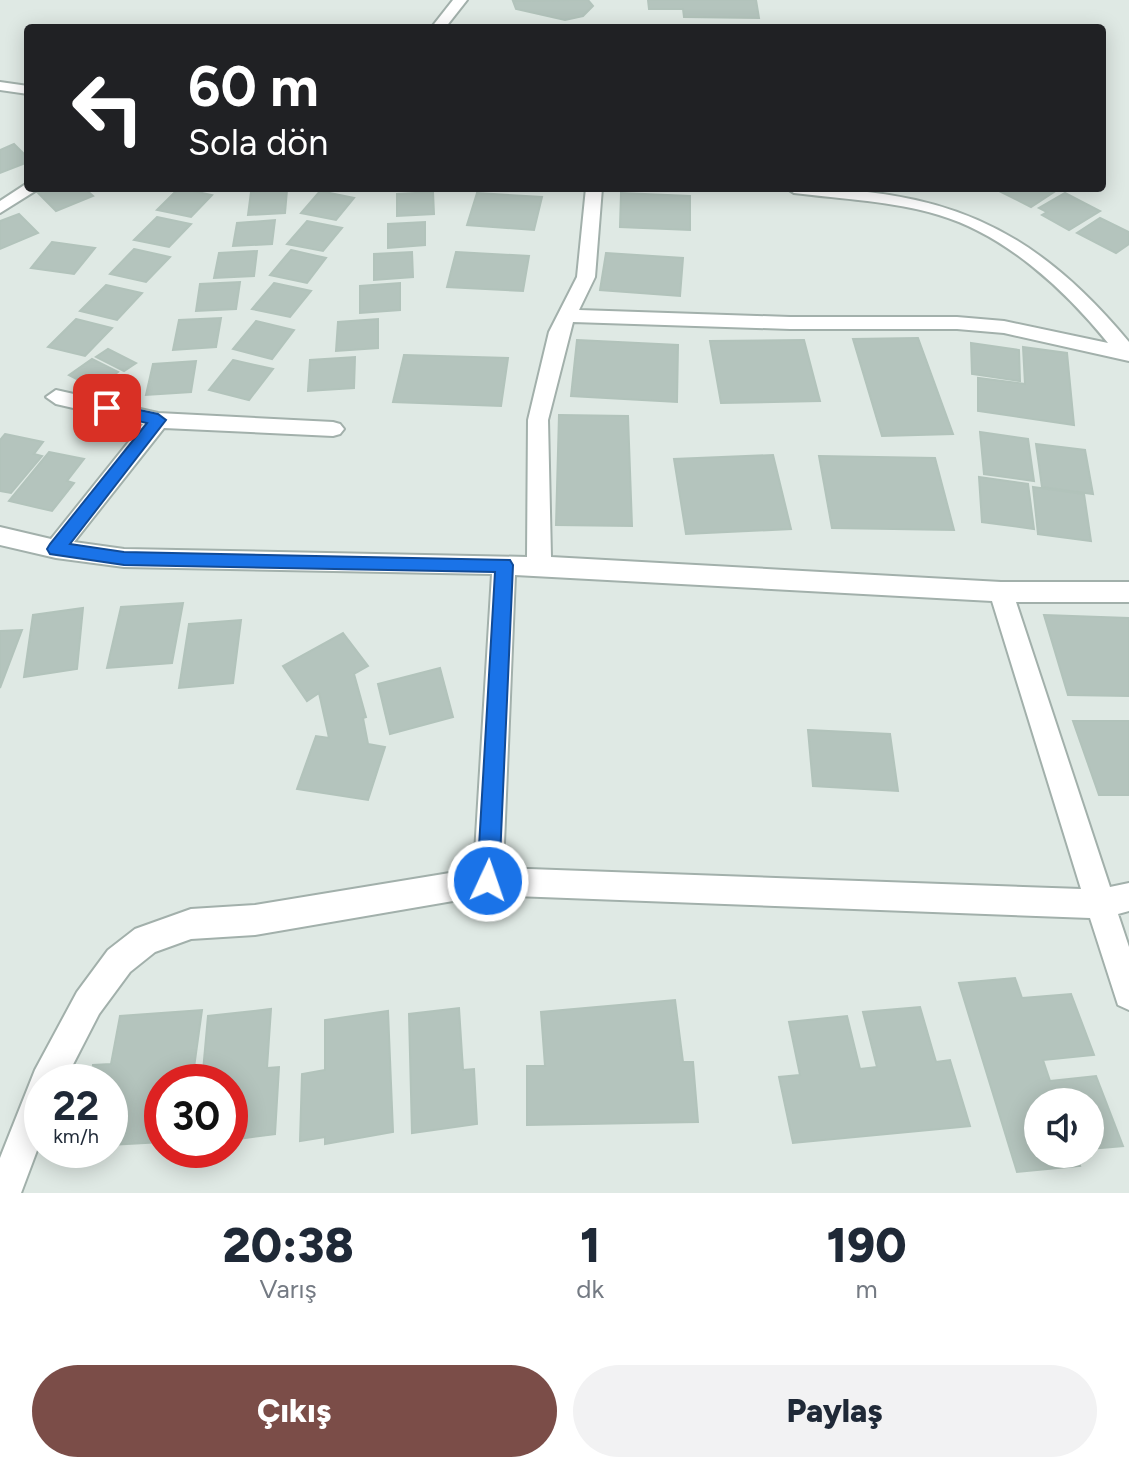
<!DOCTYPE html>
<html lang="tr">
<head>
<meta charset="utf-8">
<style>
	:root { --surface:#fff; --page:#f2f2f3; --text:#1f2937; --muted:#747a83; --accent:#7b4d48 }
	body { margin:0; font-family:Figtree,sans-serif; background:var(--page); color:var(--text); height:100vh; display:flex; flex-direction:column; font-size:30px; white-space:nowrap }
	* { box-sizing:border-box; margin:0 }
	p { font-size:26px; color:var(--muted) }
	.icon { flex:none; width:44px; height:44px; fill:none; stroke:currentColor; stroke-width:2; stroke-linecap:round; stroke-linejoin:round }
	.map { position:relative; height:1193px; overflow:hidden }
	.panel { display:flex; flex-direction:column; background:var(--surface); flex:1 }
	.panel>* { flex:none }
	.hud { position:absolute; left:24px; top:24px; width:1082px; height:168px; border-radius:8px; box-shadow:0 4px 20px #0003; background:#202124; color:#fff; overflow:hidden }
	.tools { position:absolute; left:1024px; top:1088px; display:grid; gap:16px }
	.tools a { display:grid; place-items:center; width:80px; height:80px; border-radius:50%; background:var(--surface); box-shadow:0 4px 20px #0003; font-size:40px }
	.speed { position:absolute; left:24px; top:1064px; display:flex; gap:16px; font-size:40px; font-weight:700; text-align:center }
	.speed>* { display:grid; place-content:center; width:104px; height:104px; border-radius:50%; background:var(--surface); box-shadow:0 4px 20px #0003; line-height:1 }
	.speed small { font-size:20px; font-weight:400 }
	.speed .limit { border:12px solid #d22; background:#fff; color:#111 }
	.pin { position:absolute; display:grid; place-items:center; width:68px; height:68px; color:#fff; margin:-34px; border-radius:16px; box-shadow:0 4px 12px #0006 }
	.me { position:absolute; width:88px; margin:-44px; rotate:3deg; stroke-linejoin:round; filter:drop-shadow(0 0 6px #0008) }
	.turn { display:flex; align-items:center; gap:28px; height:168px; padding:0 32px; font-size:36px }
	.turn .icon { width:104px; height:104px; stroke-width:2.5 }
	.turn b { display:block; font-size:56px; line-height:68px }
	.eta { display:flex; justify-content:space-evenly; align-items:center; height:136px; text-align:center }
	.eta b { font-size:48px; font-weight:800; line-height:56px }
	.button { display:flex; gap:16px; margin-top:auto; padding:16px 32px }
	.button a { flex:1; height:92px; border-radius:48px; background:var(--accent); color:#fff; font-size:32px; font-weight:800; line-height:92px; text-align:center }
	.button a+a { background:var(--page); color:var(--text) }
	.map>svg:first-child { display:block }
	.building { fill:#b4c4bd; stroke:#b2c3bb; stroke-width:2 }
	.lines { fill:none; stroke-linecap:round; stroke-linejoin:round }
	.minor-casing { stroke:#a2b0ab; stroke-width:4 }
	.minor { fill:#fff; fill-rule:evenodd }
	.route { fill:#1a73e8; stroke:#114b97; stroke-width:2 }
</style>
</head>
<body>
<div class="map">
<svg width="1129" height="1193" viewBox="0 0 1129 1193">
	<rect width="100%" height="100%" fill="#dfe9e4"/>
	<g class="building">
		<polygon points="588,0 593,6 583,16 565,20 516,9 513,1"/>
		<polygon points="648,0 756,0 759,18 684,17 683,9 649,9"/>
		<polygon points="14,144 28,158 28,162 0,173 0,150"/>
		<polygon points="48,188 84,188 93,196 56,211 37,192"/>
		<polygon points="179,188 212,195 191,217 157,210"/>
		<polygon points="1001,188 1054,188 1057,190 1031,207 997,190"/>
		<polygon points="287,190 285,213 248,215 251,192"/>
		<polygon points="320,191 354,198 336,220 301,213"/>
		<polygon points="433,192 434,214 397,216 397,194"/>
		<polygon points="477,193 542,197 534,230 467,225"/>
		<polygon points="621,193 690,196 690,230 620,227"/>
		<polygon points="1065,193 1100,211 1069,230 1042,215 1047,212 1039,208"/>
		<polygon points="19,214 38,233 0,249 0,221"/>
		<polygon points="157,217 191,224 169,247 134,240"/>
		<polygon points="1100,218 1129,232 1129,244 1116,253 1077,233"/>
		<polygon points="275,220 272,244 233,246 237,223"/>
		<polygon points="307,221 342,228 323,251 287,244"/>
		<polygon points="425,222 425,245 388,248 388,224"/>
		<polygon points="52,242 95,248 74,274 31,268"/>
		<polygon points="134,249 170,257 146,282 110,274"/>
		<polygon points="291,250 326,258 307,283 270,275"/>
		<polygon points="257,251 254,276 214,278 219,253"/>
		<polygon points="412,252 413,277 374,280 374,254"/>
		<polygon points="456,252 529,256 523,291 447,287"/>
		<polygon points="606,253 683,258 680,296 600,290"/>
		<polygon points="240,282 236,309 196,311 200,284"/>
		<polygon points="274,283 311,291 290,317 252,309"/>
		<polygon points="400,283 400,310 360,313 360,286"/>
		<polygon points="106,285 142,293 117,320 80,311"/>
		<polygon points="221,318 216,347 173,350 179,320"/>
		<polygon points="76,319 112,328 85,356 48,347"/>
		<polygon points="378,319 378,348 336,351 338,322"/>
		<polygon points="256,321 294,330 272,359 233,349"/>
		<polygon points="918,338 953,434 882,436 853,339"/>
		<polygon points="577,340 678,345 677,402 571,396"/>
		<polygon points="804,340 820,401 721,403 710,341"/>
		<polygon points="971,343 1019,350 1020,381 972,374"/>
		<polygon points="1023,347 1067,353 1074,425 978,411 978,378 1025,384"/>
		<polygon points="108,349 136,363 124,371 96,357"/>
		<polygon points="404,355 508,358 501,406 393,402"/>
		<polygon points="355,357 354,388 308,391 310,360"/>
		<polygon points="92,359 118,372 96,389 69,375"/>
		<polygon points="233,360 273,369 249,400 209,390"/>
		<polygon points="196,361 191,392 146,395 153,364"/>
		<polygon points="559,415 628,416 632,526 556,525"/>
		<polygon points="980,432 1028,439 1034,481 984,474"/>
		<polygon points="5,434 43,442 34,454 42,456 11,493 0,491 0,440"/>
		<polygon points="1036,444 1085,450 1093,494 1042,487"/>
		<polygon points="49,452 84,459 67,481 74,483 52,511 9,501"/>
		<polygon points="773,455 791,529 686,534 674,459"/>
		<polygon points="819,456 935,458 954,530 832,528"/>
		<polygon points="979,477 1028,484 1034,529 982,522"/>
		<polygon points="1033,487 1084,494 1091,541 1038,534"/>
		<polygon points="183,603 172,663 107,668 121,607"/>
		<polygon points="83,608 77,669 24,677 33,615"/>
		<polygon points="1044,615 1129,618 1129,696 1068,695"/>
		<polygon points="241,620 233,683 179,688 189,624"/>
		<polygon points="22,630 0,688 0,631"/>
		<polygon points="343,633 368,666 354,674 366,717 363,718 368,744 385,747 368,800 297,789 316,736 329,738 319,693 307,701 283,666"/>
		<polygon points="440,668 453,717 390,734 378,684"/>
		<polygon points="1073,721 1129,721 1129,795 1099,795"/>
		<polygon points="808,730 890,734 898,791 813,786"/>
		<polygon points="1015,978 1022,998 1071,994 1094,1055 1043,1060 1050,1081 1096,1076 1123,1146 1090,1149 1090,1102 1038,1102 1038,1154 1075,1154 1080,1166 1017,1172 959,983"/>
		<polygon points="675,1000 683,1062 693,1062 698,1122 527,1125 527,1066 545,1066 541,1012"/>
		<polygon points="920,1007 936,1062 950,1060 970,1126 793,1143 779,1077 800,1075 789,1022 847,1016 860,1069 877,1067 863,1012"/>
		<polygon points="459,1008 463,1070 474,1069 477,1124 412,1133 409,1014"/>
		<polygon points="271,1009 267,1068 279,1067 275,1134 230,1140 230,1082 202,1082 208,1016"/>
		<polygon points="202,1010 192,1082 162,1082 162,1142 110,1145 110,1082 90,1082 93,1065 111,1064 120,1016"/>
		<polygon points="388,1011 393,1132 325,1144 325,1137 300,1141 302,1074 325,1070 325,1020"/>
	</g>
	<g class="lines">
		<g class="minor-casing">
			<g id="minor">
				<polygon points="453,0 467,0 445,28 431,28"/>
				<polygon points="0,82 28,86 28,94 0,90"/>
				<polygon points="26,184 28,188 40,188 0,213 0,201"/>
				<path d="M586,188H602L595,277L579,310L790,317H957L1004,321L1108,343C1065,290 1006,235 939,215C893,201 842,199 794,193L786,188C940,188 1029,222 1129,342V361L1004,333L957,329H790L573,322L548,420L551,557L1001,582H1129V602H1016L1110,887L1129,883V911L1118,914L1129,947V1010L1118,1005L1090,918L488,895L255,935L191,939L155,952L130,972L99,1014L64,1082H42V1137L21,1193H0V1158L35,1070L77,992L108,950L135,929L191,909L255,905L474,869L492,574L124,567L56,558L0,545V527L51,539L143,424L56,404L46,397L56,390L158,413L333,422L340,424L344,429L340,434L333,436L164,428L74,542L124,549L527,557L528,420L549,332L577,277ZM515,575L992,601L1081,889L503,868Z"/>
			</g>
		</g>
		<use href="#minor" class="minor"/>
	</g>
	<polygon class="route" points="107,403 158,414 166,420 70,544 124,552 510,560 513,565 499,881 496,889 488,892 480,889 477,881 495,572 124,565 50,554 47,549 50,544 147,423 101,412 99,408"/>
</svg>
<div class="tools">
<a><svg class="icon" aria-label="sound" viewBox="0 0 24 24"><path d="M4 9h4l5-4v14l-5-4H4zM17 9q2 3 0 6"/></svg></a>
</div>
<div class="speed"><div>22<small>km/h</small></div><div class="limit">30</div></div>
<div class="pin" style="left:107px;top:408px;background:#d93025"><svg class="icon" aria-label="arrive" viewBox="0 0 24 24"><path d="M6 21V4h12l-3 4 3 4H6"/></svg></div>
<svg class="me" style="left:488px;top:881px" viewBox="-20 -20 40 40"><circle r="17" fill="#1a73e8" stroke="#fff" stroke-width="3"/><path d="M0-11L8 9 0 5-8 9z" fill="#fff"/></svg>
<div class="hud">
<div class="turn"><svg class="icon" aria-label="left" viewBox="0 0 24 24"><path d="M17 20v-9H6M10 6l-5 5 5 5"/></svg><div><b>60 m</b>Sola dön</div></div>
</div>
</div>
<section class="panel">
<div class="eta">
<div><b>20:38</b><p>Varış</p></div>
<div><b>1</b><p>dk</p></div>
<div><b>190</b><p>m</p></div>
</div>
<div class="button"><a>Çıkış</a><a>Paylaş</a></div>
</section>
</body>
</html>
